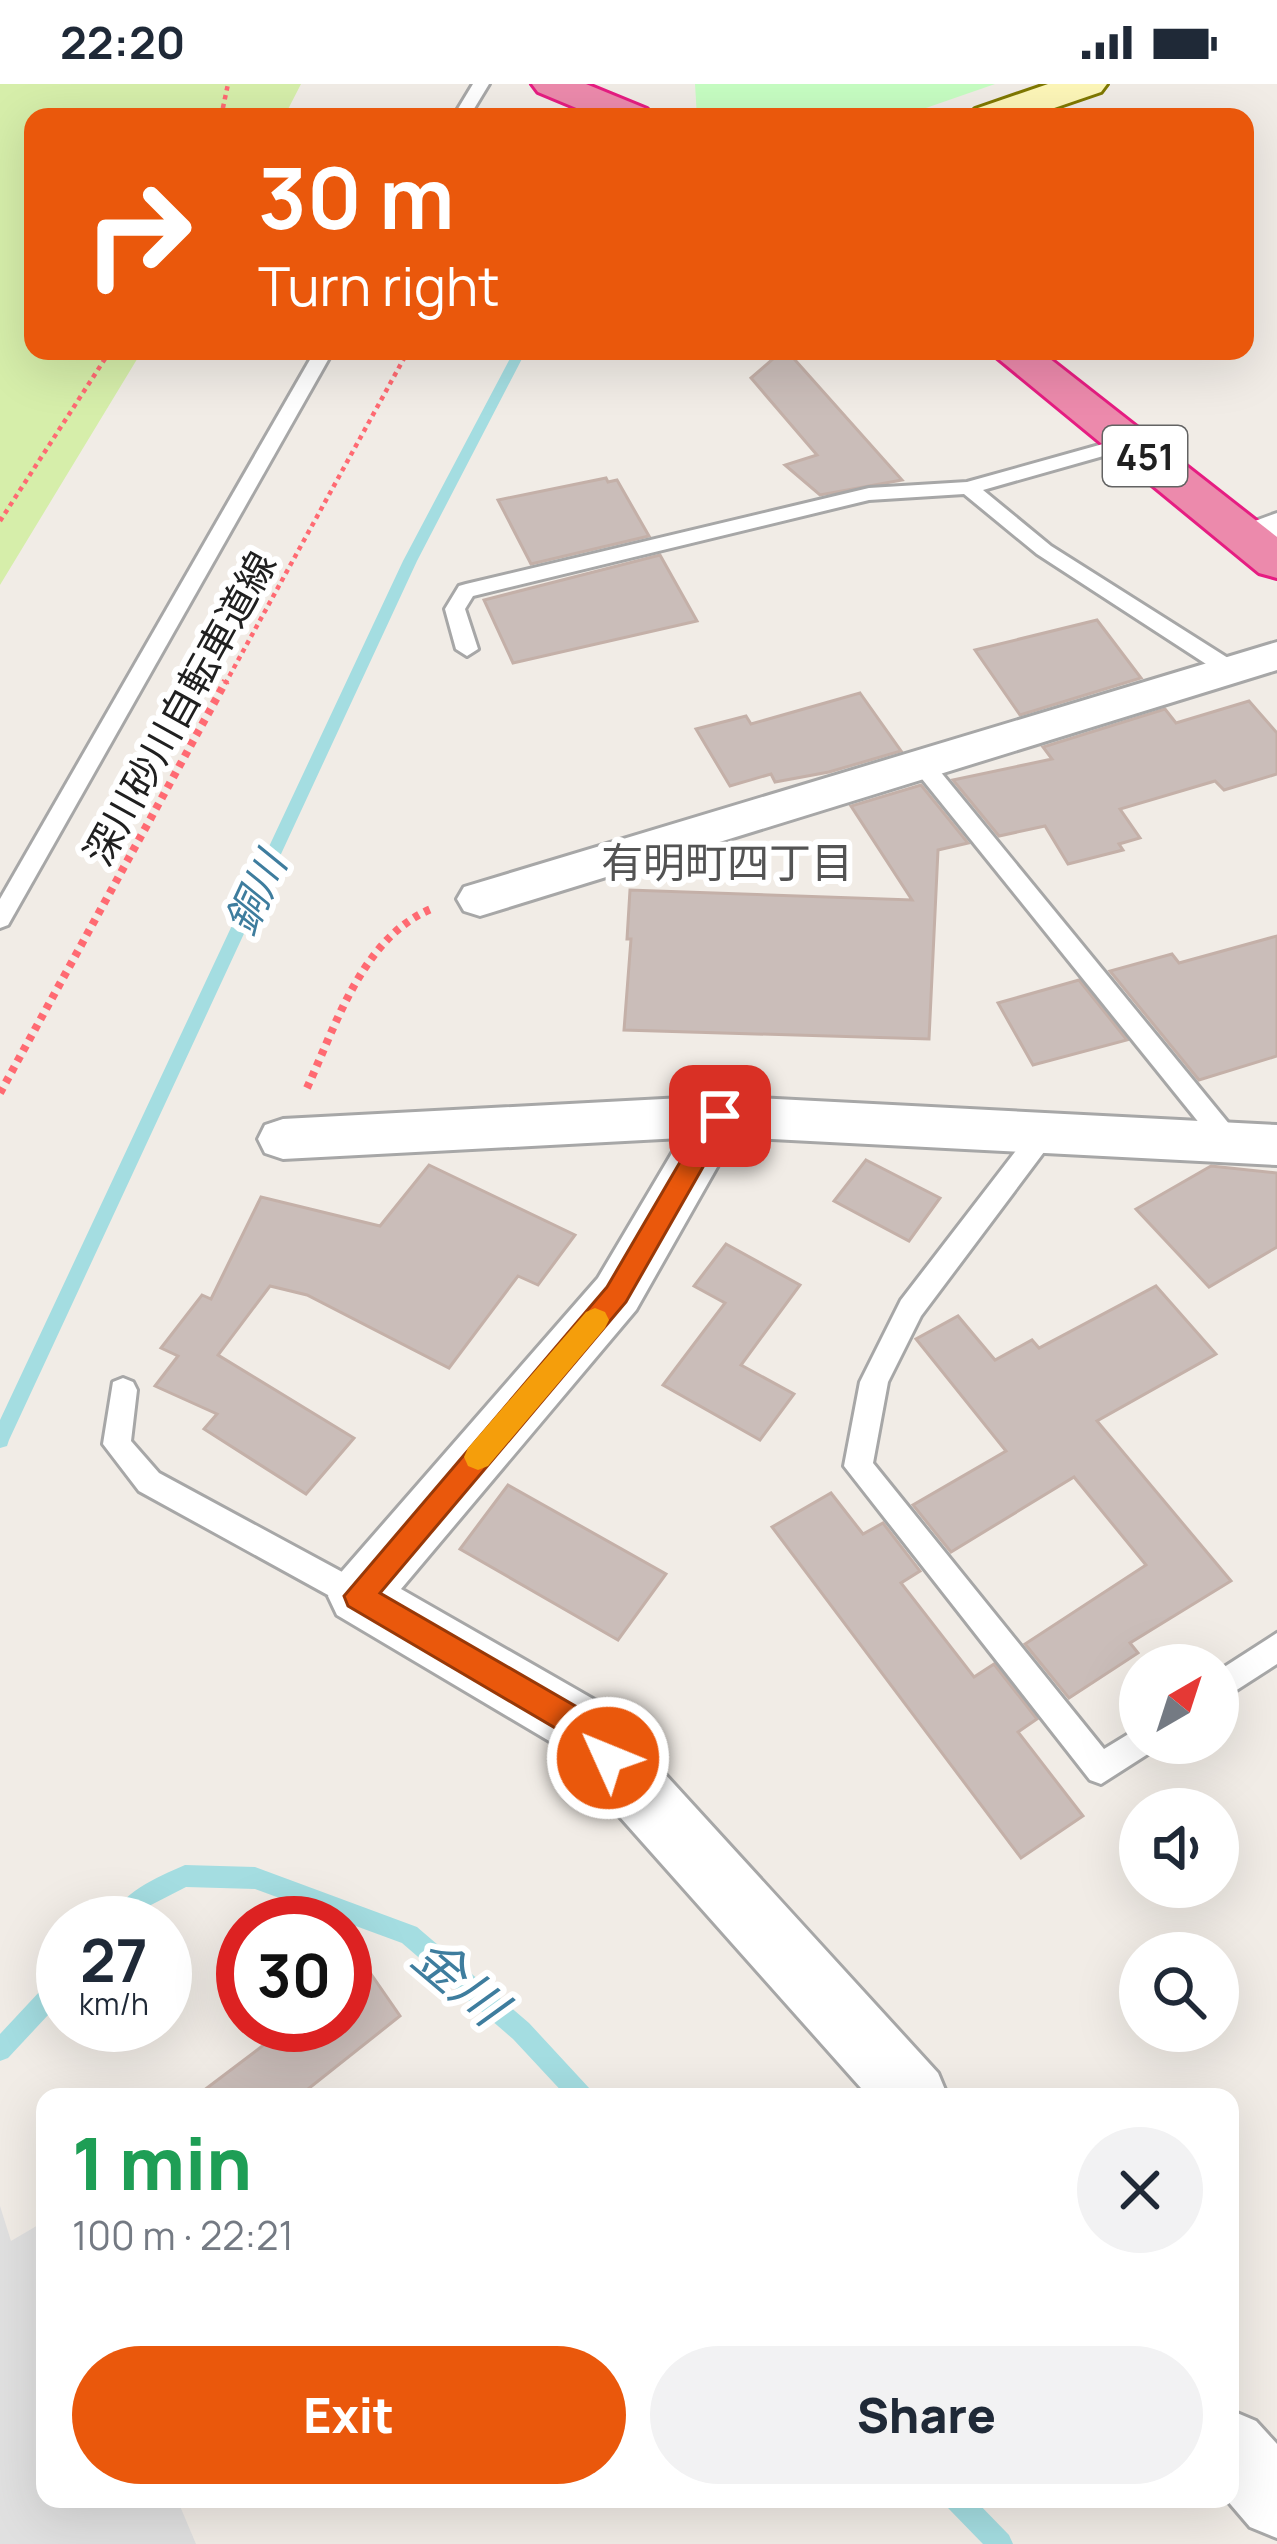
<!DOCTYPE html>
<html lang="en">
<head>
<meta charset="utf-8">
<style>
	:root { --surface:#fff; --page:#f2f2f3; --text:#1f2937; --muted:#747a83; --accent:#ea580c }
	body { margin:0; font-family:Manrope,"Noto Sans JP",sans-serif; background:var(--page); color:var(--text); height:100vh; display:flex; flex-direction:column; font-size:45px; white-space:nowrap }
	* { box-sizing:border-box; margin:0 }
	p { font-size:39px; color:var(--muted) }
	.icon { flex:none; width:66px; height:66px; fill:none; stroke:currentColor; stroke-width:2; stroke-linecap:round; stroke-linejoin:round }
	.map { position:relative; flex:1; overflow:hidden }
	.drawer { position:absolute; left:36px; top:2004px; width:1203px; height:420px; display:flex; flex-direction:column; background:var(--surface); border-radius:24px; box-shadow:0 12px 48px #0002 }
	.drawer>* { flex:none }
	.top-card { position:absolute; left:24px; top:24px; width:1230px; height:252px; border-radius:24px; box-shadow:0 12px 48px #0002; background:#ea580c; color:#fff; overflow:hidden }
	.needle { width:78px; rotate:39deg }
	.tools { position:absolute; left:1119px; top:1560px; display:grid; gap:24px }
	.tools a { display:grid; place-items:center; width:120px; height:120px; border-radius:50%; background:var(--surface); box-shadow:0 12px 48px #0002; font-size:60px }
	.speed { position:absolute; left:36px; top:1812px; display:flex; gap:24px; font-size:60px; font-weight:700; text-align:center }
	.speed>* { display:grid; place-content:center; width:156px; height:156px; border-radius:50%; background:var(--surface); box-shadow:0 12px 48px #0002; line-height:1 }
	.speed small { font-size:30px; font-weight:400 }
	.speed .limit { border:18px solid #d22; background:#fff; color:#111 }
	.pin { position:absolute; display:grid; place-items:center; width:102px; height:102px; color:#fff; margin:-51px; border-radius:24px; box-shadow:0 6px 18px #0006 }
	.me { position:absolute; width:132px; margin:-66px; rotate:314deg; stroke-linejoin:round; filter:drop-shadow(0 0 9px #0008) }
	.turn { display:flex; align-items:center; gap:42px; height:252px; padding:0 36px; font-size:54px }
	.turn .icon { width:156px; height:156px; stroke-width:2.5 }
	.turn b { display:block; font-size:84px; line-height:102px }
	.round { display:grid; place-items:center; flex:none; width:126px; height:126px; border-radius:63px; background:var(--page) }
	.overview { display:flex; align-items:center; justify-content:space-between; height:204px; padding:0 36px }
	h1 { font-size:72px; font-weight:800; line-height:90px; color:#1e9e55 }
	.action { display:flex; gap:24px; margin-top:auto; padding:24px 36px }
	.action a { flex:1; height:138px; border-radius:72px; background:var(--accent); color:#fff; font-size:48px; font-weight:800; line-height:138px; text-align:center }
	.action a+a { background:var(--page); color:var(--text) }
	.status { display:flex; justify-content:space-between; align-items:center; height:84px; padding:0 60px; background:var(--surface); direction:ltr }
	.status svg { height:33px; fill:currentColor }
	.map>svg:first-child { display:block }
	.grass { fill:#d6eeaa }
	.park { fill:#c6fdc2 }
	.parking { fill:#e0e0e0 }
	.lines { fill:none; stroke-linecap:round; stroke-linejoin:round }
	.stream { fill:#a4dde1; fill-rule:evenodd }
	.building { fill:#cabdb9; stroke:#c4b0a8; stroke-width:3 }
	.lane-casing { stroke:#a7a7a7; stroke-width:6 }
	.street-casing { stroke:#a7a7a7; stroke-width:6 }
	.secondary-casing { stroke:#7f7800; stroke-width:6 }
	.highway-casing { stroke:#e61d82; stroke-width:6 }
	.path-far1 { stroke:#ff6a72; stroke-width:4.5; stroke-dasharray:4.5 4.5; stroke-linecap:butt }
	.path { stroke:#ff6a72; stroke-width:8; stroke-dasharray:6 6; stroke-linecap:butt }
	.lane { fill:#fff; fill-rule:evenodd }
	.street { fill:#fff; fill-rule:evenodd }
	.secondary { fill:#fdf6b8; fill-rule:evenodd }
	.highway { fill:#ec8aac; fill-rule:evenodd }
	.route { fill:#ea580c; stroke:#983908; stroke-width:3 }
	.slow { fill:#f59e0b }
	.labels { text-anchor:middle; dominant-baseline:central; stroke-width:12; stroke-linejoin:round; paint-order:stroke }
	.shield { fill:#fff; stroke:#636363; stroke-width:3 }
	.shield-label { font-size:36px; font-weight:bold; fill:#202020 }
	.street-label { font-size:39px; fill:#202020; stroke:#fff }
	.neighbourhood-label { font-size:42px; fill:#535353; stroke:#fff }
	.water-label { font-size:42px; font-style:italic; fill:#3e7d9e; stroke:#fff }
	.near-water-label { font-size:51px; font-style:italic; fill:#3e7d9e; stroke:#fff }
</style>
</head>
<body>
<div class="status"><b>22:20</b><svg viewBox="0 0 49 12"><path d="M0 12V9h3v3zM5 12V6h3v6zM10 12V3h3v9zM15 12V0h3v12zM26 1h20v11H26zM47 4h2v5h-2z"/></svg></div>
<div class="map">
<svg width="1277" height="2460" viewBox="0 0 1277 2460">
	<rect width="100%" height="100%" fill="#f1ece6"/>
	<polygon class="grass" points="0,0 301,0 284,33 33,33 33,267 142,267 0,501"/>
	<polygon class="park" points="695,0 995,0 900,33 697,33"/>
	<polygon class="parking" points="0,2122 11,2157 45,2137 45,2415 177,2415 196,2460 0,2460"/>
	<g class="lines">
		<g class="stream">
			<polygon points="514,267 526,267 417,477 9,1356 7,1362 0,1364 0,1336 403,477"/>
			<path d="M185,1781L255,1783L417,1843L529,1939L590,2005L593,2013H567L513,1955L402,1859L255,1805L186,1803L149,1822L133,1839H107C122,1808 155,1794 185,1781Z"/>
			<polygon points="63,1888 63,1915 8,1974 0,1977 0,1950 55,1891"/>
			<polygon points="944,2415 974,2415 1009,2451 1013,2460 983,2460 948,2424"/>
		</g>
	</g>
	<g class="building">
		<polygon points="782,267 787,267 902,396 820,411 785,381 817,371 751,294"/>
		<polygon points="606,394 608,398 617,396 649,452 531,480 498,416"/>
		<polygon points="660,471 697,537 513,579 484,516"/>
		<polygon points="1097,536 1141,594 1020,631 975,566"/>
		<polygon points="860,609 901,667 829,688 775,698 771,690 730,702 696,645 746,632 751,640"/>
		<polygon points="1249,617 1277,649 1277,690 1224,706 1215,697 1120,725 1140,754 1119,760 1123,766 1068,780 1045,742 999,752 953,696 1052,675 1043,663 1165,625 1176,639"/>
		<polygon points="921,701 968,759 938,766 929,955 624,946 631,855 627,855 630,806 912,816 851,722"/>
		<polygon points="1277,852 1277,972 1199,996 1110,887 1172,870 1179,879"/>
		<polygon points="1079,896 1127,956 1033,981 998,919"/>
		<polygon points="866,1076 940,1114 909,1157 834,1117"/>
		<polygon points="429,1081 575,1151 538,1201 518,1192 449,1284 307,1211 270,1202 218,1271 354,1354 306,1410 204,1345 217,1330 155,1302 178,1272 161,1264 202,1211 211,1215 261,1113 380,1142"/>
		<polygon points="1211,1082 1277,1089 1277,1163 1209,1203 1136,1125"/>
		<polygon points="726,1160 800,1201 741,1281 794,1310 760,1356 663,1301 725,1219 694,1202"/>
		<polygon points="1156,1202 1216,1270 1097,1337 1231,1497 1130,1559 1138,1569 1069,1614 1025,1560 1146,1481 1074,1393 951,1468 913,1421 1006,1367 916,1255 958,1232 995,1276 1032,1256 1039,1264"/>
		<polygon points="508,1401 666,1490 618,1556 460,1465"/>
		<polygon points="831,1409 863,1450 883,1439 920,1487 901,1499 974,1593 994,1580 1037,1635 1018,1648 1083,1732 1021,1774 772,1443"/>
		<polygon points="371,1890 400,1932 298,2013 195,2013 290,1941 345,1941 345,1911"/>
	</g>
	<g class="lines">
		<g class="lane-casing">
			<g id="lane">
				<polygon points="473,0 489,0 469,33 453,33"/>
				<polygon points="315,267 333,267 8,841 0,844 0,815"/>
				<polygon points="1128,353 1138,359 1135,363 983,406 1051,462 1239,581 1239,591 1223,591 1037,470 964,410 869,416 473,512 465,525 478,565 467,572 456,565 445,525 459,502 466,500 869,404 967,398"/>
				<polygon points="922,672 930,675 1239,1052 1243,1059 1239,1066 1221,1066 914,685 911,680"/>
				<polygon points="1044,1039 1057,1049 1053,1056 921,1232 888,1298 873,1379 1104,1665 1140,1643 1140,1659 1155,1659 1151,1668 1101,1700 1090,1696 844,1382 860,1298 901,1216 1035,1042"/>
				<polygon points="123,1294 133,1298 137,1306 131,1357 159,1389 368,1502 373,1512 368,1522 358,1526 348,1522 139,1407 103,1360 113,1298"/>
				<polygon points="1277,1549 1277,1580 1218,1618 1218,1587"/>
			</g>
		</g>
		<g class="street-casing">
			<g id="street">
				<polygon points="1277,429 1277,456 1247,467 1233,463 1227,454 1233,445"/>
				<polygon points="1277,558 1277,586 480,832 464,827 457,815 464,803"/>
				<polygon points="720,1012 1277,1041 1277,1081 734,1053 636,1226 401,1505 600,1619 938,1989 948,2013 869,2013 556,1661 337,1531 328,1512 337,1493 598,1194 681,1054 283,1075 265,1069 258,1055 265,1041 283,1035"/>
				<polygon points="1230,2326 1256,2337 1277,2360 1277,2454 1250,2443 1226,2415 1230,2415"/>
			</g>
		</g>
		<g class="secondary-casing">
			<polygon id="secondary" points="1048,0 1107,0 1101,8 1028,33 969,33 975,25"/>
		</g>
		<g class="highway-casing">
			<g id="highway">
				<polygon points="532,0 586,0 647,25 653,33 598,33 538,8"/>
				<polygon points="989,267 1040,267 1277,453 1277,494 1259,489"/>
			</g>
		</g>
		<g class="path-far1">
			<polyline points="221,33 228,0"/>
			<polyline points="945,267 961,275"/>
			<polyline points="0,437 110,267"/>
			<polyline points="225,600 408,267"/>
		</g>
		<g class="path">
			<path d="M307,1004C336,941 362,854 431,825"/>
			<polyline points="0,1009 226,597"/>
		</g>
		<use href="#lane" class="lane"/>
		<use href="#street" class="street"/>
		<use href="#secondary" class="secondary"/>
		<use href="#highway" class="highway"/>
	</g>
	<polygon class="route" points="720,1022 732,1032 626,1218 380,1509 589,1630 624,1674 619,1685 608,1689 597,1685 567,1651 348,1522 344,1512 607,1203 711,1025"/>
	<polygon class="slow" points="595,1224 605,1228 609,1236 605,1244 488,1382 478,1386 468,1382 464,1373 468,1364 586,1228"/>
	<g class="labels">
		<rect class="shield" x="1103" y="342" width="84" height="60" rx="9"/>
		<g class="shield-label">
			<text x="1145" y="372">451</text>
		</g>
		<g class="street-label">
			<text transform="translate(179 624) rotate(-61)">深川砂川自転車道線</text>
		</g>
		<g class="neighbourhood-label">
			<text x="727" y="778">有明町四丁目</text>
		</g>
		<g class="water-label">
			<text transform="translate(255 809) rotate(-65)">銅川</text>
		</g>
		<g class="near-water-label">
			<text transform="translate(460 1896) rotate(40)">金川</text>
		</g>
	</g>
</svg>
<div class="tools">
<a><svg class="needle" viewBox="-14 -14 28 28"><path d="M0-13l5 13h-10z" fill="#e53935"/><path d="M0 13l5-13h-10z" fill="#747a83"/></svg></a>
<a><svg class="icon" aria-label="sound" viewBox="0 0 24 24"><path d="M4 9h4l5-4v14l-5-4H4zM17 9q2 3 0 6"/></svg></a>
<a><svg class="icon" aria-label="search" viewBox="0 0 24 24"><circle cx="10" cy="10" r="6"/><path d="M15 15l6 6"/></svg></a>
</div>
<div class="speed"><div>27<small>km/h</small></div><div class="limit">30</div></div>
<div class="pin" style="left:720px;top:1032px;background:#d93025"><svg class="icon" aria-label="arrive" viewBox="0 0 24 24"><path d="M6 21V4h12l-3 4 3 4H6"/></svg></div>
<svg class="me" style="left:608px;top:1674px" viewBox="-20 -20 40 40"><circle r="17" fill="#ea580c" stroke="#fff" stroke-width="3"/><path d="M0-11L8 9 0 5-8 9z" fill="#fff"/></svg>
<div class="top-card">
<div class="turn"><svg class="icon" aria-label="right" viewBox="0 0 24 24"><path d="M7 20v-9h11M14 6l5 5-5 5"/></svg><div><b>30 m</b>Turn right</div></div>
</div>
<section class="drawer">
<div class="overview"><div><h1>1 min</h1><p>100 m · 22:21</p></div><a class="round"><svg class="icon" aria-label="close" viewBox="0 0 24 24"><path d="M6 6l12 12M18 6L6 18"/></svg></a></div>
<div class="action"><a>Exit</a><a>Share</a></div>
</section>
</div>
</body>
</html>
